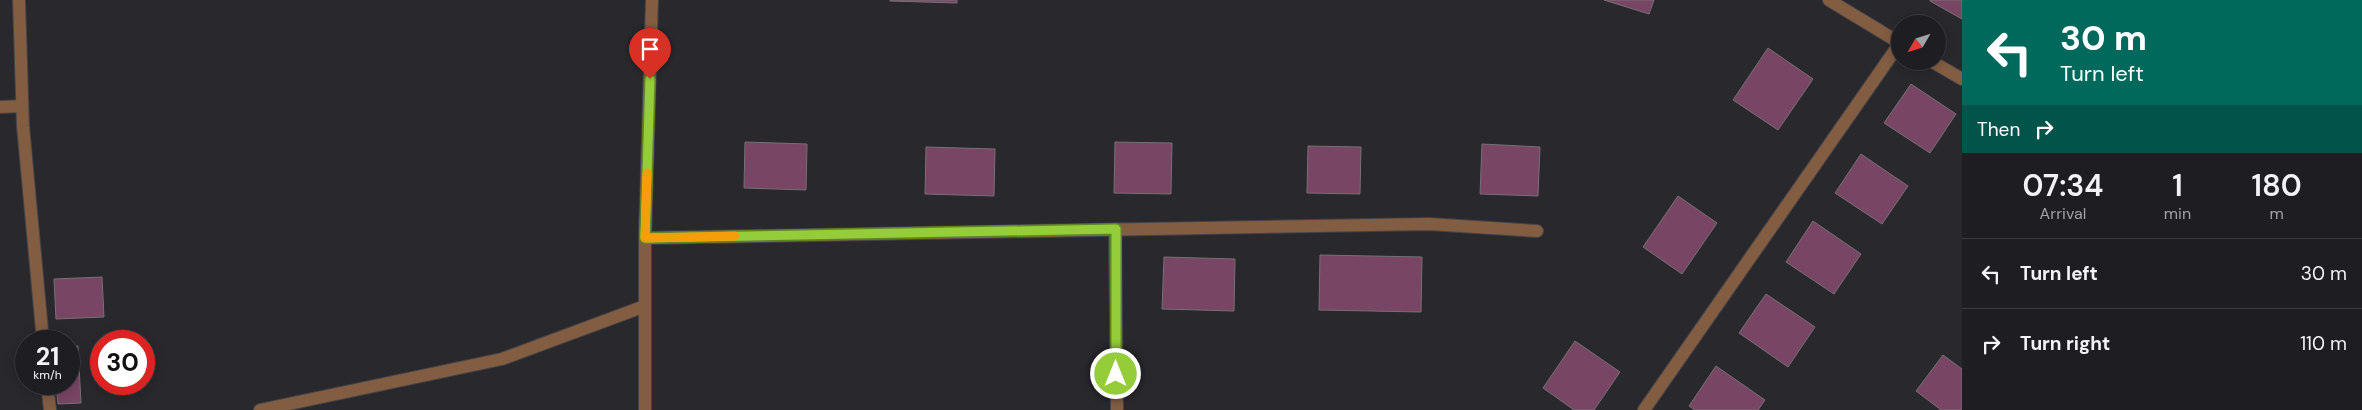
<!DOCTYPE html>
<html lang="en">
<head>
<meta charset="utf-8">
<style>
	:root { --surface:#1e1e22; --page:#26272a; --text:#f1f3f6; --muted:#a1a2a5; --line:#3c3c40 }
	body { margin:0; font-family:"DM Sans",sans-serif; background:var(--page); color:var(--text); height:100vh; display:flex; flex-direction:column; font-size:19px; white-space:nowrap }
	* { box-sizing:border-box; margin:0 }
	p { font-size:16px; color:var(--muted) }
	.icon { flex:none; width:28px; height:28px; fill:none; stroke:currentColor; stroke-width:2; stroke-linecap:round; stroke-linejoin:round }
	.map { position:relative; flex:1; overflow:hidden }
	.details { display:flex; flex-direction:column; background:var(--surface); width:400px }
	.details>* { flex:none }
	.guide { background:#00695c; color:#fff; overflow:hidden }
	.needle { width:32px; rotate:231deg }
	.buttons { position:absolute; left:1891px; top:15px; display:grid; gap:10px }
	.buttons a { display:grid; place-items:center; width:55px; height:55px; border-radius:50%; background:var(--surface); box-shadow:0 2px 12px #0003,0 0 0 1px var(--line); font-size:25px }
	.speed { position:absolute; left:15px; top:330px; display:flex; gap:10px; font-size:25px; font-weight:700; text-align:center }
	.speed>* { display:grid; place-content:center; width:65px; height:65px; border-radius:50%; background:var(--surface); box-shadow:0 2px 12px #0003,0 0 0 1px var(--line); line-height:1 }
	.speed small { font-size:12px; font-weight:400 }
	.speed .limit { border:8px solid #d22; background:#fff; color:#111 }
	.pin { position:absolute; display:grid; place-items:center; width:42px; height:42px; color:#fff; margin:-51px -21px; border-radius:50% 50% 50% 0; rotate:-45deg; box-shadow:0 0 5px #0007 }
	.pin .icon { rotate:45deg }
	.me { position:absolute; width:55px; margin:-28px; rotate:0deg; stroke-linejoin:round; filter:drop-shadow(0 0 4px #0008) }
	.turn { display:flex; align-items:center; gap:18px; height:105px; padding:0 15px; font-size:22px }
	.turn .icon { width:65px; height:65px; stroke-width:2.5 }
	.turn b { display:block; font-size:35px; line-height:42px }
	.then { display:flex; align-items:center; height:48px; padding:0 15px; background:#0003; gap:10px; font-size:19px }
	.eta { display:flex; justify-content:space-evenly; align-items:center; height:85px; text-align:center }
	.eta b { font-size:30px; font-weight:600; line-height:35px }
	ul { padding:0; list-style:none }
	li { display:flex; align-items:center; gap:15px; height:70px; padding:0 15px; border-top:1px solid var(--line) }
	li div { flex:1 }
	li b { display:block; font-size:19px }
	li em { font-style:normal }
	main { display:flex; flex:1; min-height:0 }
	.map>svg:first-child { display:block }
	.building { fill:#784564; stroke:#777174 }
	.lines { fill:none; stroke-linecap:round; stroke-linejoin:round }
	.minor-casing { stroke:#444348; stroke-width:14 }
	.minor { stroke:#835d42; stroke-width:12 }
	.route-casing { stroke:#618526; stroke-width:12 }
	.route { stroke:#95cc3a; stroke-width:9 }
	.slow { stroke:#f59e0b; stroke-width:9 }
</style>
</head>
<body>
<main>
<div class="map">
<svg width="1962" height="410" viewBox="0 0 1962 410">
	<rect width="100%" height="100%" fill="#28282d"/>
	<g class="building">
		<polygon points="890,0 957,0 957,3 890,1"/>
		<polygon points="1604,0 1654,0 1649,14"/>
		<polygon points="1962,0 1962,19 1930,1 1930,0"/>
		<polygon points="1768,48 1813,79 1778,130 1733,100"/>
		<polygon points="1911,84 1956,114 1930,153 1884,123"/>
		<polygon points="745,142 807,144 806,190 744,188"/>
		<polygon points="1115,142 1172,143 1171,194 1114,193"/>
		<polygon points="1482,144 1540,147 1538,196 1480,194"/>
		<polygon points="1308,146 1361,147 1360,194 1307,193"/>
		<polygon points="926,147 995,149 994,196 925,194"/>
		<polygon points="1861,154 1908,186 1882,224 1835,193"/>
		<polygon points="1678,196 1717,223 1682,274 1643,247"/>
		<polygon points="1813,221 1861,254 1834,294 1786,262"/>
		<polygon points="1320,255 1422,257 1421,312 1319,310"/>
		<polygon points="1164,257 1235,259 1234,311 1162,309"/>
		<polygon points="102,277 104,317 56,319 54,279"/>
		<polygon points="1766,294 1815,327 1788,367 1739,333"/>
		<polygon points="1575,341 1620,372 1594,410 1574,410 1543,388"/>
		<polygon points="69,346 78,346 81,403 58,404 56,384 69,384"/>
		<polygon points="1943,355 1962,369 1962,410 1941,410 1916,391"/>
		<polygon points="1716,366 1765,400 1758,410 1695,410 1689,406"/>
	</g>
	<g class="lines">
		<g class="minor-casing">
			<g id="minor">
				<polyline points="19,0 23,126 43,341"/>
				<polyline points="1829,0 1900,43"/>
				<polyline points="1931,61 1962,79"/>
				<polyline points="0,107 22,106"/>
				<polyline points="1115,229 1117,410"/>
				<polyline points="645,238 1429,224 1537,231"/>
				<polyline points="47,384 50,410"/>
				<polyline points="260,410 502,359 645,306"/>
				<polyline points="645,410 645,238 652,0"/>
				<polyline points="1644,410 1900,43"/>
			</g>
		</g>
		<use href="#minor" class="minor"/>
	</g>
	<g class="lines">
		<g class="route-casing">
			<polyline id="route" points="650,79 645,238 1116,229 1116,374"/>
		</g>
		<use href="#route" class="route"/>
		<polyline class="slow" points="647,173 645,238 735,236"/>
	</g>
</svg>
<div class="buttons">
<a><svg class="needle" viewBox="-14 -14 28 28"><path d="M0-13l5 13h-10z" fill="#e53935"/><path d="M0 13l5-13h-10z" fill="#a1a2a5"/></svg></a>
</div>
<div class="speed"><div>21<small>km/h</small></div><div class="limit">30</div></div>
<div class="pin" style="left:650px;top:79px;background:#d93025"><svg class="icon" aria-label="arrive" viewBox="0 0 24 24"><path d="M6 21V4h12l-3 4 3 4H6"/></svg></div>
<svg class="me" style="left:1116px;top:374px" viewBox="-20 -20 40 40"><circle r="17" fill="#95cc3a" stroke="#fff" stroke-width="3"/><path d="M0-11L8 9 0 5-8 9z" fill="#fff"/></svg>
</div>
<section class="details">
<div class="guide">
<div class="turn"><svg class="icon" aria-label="left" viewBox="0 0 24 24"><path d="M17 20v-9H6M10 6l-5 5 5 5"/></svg><div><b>30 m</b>Turn left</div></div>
<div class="then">Then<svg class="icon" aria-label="right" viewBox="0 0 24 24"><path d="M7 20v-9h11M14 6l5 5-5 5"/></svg></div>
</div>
<div class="eta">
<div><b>07:34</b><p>Arrival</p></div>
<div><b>1</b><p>min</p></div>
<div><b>180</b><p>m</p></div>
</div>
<ul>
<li><svg class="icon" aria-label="left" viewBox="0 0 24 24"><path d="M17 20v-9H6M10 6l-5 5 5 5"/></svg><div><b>Turn left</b></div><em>30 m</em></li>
<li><svg class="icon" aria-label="right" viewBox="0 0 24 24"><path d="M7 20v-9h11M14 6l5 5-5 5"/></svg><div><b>Turn right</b></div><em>110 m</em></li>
</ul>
</section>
</main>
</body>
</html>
